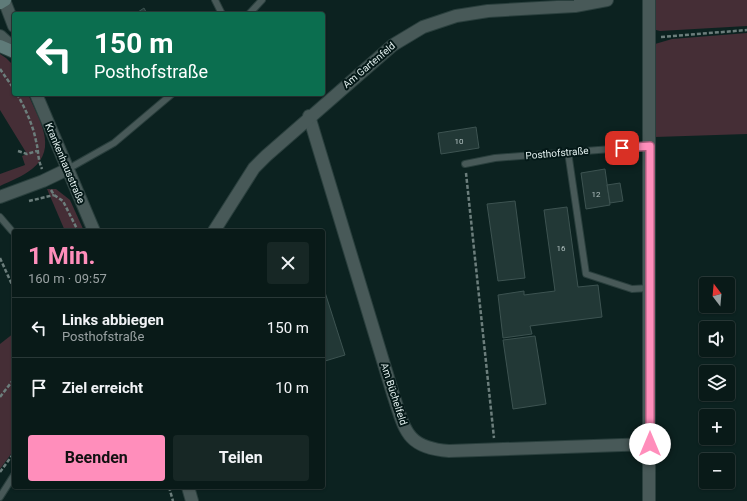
<!DOCTYPE html>
<html lang="de">
<head>
<meta charset="utf-8">
<style>
	:root { --surface:#091a18; --page:#172725; --text:#f1f3f6; --muted:#99a1a2; --line:#293837; --accent:#ff8ebb }
	body { margin:0; font-family:Roboto,sans-serif; background:var(--page); color:var(--text); height:100vh; display:flex; flex-direction:column; font-size:15px; white-space:nowrap }
	* { box-sizing:border-box; margin:0 }
	p { font-size:13px; color:var(--muted) }
	.icon { flex:none; width:22px; height:22px; fill:none; stroke:currentColor; stroke-width:2; stroke-linecap:round; stroke-linejoin:round }
	.map { position:relative; flex:1; overflow:hidden }
	.side { position:absolute; left:12px; top:229px; width:313px; height:260px; display:flex; flex-direction:column; background:var(--surface); border-radius:4px; box-shadow:0 1px 3px #0004,0 0 0 1px var(--line) }
	.side>* { flex:none }
	.top-card { position:absolute; left:12px; top:12px; width:313px; height:84px; border-radius:4px; box-shadow:0 1px 3px #0004,0 0 0 1px var(--line); background:#0b6e4f; color:#fff; overflow:hidden }
	.needle { width:26px; rotate:344deg }
	.fabs { position:absolute; left:699px; top:277px; display:grid; gap:8px }
	.fabs a { display:grid; place-items:center; width:36px; height:36px; border-radius:4px; background:var(--surface); box-shadow:0 1px 3px #0004,0 0 0 1px var(--line); font-size:20px }
	.pin { position:absolute; display:grid; place-items:center; width:34px; height:34px; color:#fff; margin:-17px; border-radius:8px; box-shadow:0 2px 6px #0006 }
	.me { position:absolute; width:44px; margin:-22px; rotate:0deg; stroke-linejoin:round; filter:drop-shadow(0 0 3px #0008) }
	.turn { display:flex; align-items:center; gap:14px; height:84px; padding:0 16px; font-size:18px }
	.turn .icon { width:52px; height:52px; stroke-width:2.5 }
	.turn b { display:block; font-size:28px; line-height:34px }
	.round { display:grid; place-items:center; flex:none; width:42px; height:42px; border-radius:4px; background:var(--page) }
	.head { display:flex; align-items:center; justify-content:space-between; height:68px; padding:0 16px }
	h1 { font-size:24px; font-weight:700; line-height:30px; color:var(--accent) }
	.primary-button { display:flex; gap:8px; margin-top:auto; padding:8px 16px }
	.primary-button a { flex:1; height:46px; border-radius:4px; background:var(--accent); color:#111; font-size:16px; font-weight:700; line-height:46px; text-align:center }
	.primary-button a+a { background:var(--page); color:var(--text) }
	ul { padding:0; list-style:none }
	li { display:flex; align-items:center; gap:12px; height:60px; padding:0 16px; border-top:1px solid var(--line) }
	li div { flex:1 }
	li b { display:block; font-size:15px }
	li em { font-style:normal }
	.map>svg:first-child { display:block }
	.green { fill:#452e36 }
	.building { fill:#223836; stroke:#3d5351 }
	.lines { fill:none; stroke-linecap:round; stroke-linejoin:round }
	.lane-casing { stroke:#2a3f3d; stroke-width:8 }
	.street-casing { stroke:#2a3f3d; stroke-width:14 }
	.secondary-casing { stroke:#2a3f3d; stroke-width:14 }
	.path { stroke:#6c7e7c; stroke-width:2.5; stroke-dasharray:4 2; stroke-linecap:butt }
	.lane { stroke:#485958; stroke-width:6 }
	.street { stroke:#485958; stroke-width:12 }
	.secondary { stroke:#5f7b79; stroke-width:12 }
	.route-casing { stroke:#a65c7a; stroke-width:10 }
	.route { stroke:#ff8ebb; stroke-width:7 }
	.labels { text-anchor:middle; dominant-baseline:central; stroke-width:4; stroke-linejoin:round; paint-order:stroke }
	.number-label { font-size:8px; fill:#b3c2c1 }
	.street-label { font-size:10px; fill:#e3f0ef; stroke:#041817 }
</style>
</head>
<body>
<div class="map">
<svg width="747" height="501" viewBox="0 0 747 501">
	<rect width="100%" height="100%" fill="#0c2220"/>
	<g class="green">
		<polygon points="656,0 747,0 747,26 660,31 656,30"/>
		<polygon points="747,33 747,134 655,137 655,44 672,39"/>
		<path d="M0,54L6,58L14,66V94H28C38,118 59,148 32,169C23,176 11,181 0,186V174L25,165L22,156L27,154L0,110Z"/>
		<polygon points="47,189 56,189 70,200 84,231 65,231"/>
		<polygon points="14,333 14,450 0,469 0,344"/>
	</g>
	<g class="building">
		<polygon points="144,8 147,14 135,14"/>
		<polygon points="476,127 479,148 441,154 438,133"/>
		<polygon points="605,169 610,205 586,209 581,173"/>
		<polygon points="620,183 623,201 610,203 607,185"/>
		<polygon points="515,201 525,278 498,281 487,204"/>
		<polygon points="567,207 578,287 598,285 602,317 530,326 532,334 503,338 498,295 524,291 524,295 555,291 544,210"/>
		<polygon points="323,286 345,355 325,361 323,354"/>
		<polygon points="535,336 546,404 513,409 503,340"/>
	</g>
	<g class="lines">
		<g class="lane-casing">
			<g id="lane">
				<polyline points="215,0 222,14"/>
				<polyline points="249,14 262,0"/>
				<polyline points="568,152 586,274 632,289 650,288"/>
				<polyline points="465,164 495,158 650,146"/>
				<polyline points="68,169 114,143 172,94"/>
				<polyline points="0,217 12,231"/>
				<polyline points="0,497 14,475"/>
			</g>
		</g>
		<g class="street-casing">
			<g id="street">
				<polyline points="4,0 14,26"/>
				<polyline points="649,0 649,501"/>
				<polyline points="0,36 14,49"/>
				<polyline points="36,94 94,231"/>
				<path d="M309,116L393,394C405,430 406,448 449,451L650,444"/>
				<polyline points="0,197 43,181 68,169"/>
				<polyline points="214,231 254,168 266,156 393,45 423,27 456,16 488,11 575,6 607,0"/>
				<polyline points="188,487 192,501"/>
			</g>
		</g>
		<g class="secondary-casing">
			<g id="secondary">
				<polyline points="0,3 5,0"/>
				<polyline points="0,46 14,52"/>
			</g>
		</g>
		<g class="path">
			<polyline points="661,37 747,30"/>
			<polyline points="0,69 14,89"/>
			<path d="M17,94C25,108 33,125 36,141C39,152 37,157 42,169"/>
			<polyline points="18,151 27,154 37,151"/>
			<polyline points="466,173 494,438"/>
			<polyline points="51,190 54,195 63,201 78,231"/>
			<polyline points="29,201 54,195"/>
			<polyline points="0,258 14,289"/>
			<polyline points="0,397 14,379"/>
			<polyline points="0,472 14,453"/>
			<polyline points="169,487 173,501"/>
		</g>
		<use href="#lane" class="lane"/>
		<use href="#street" class="street"/>
		<use href="#secondary" class="secondary"/>
	</g>
	<g class="lines">
		<g class="route-casing">
			<polyline id="route" points="622,148 650,146 650,444"/>
		</g>
		<use href="#route" class="route"/>
	</g>
	<g class="labels">
		<g class="number-label">
			<text x="459" y="141">10</text>
			<text x="596" y="194">12</text>
			<text x="561" y="248">16</text>
		</g>
		<g class="street-label">
			<text transform="translate(369 65) rotate(-40)">Am Gartenfeld</text>
			<text transform="translate(557 153) rotate(-5)">Posthofstraße</text>
			<text transform="translate(65 163) rotate(67)">Krankenhausstraße</text>
			<text transform="translate(394 394) rotate(72)">Am Büchelfeld</text>
		</g>
	</g>
</svg>
<div class="fabs">
<a><svg class="needle" viewBox="-14 -14 28 28"><path d="M0-13l5 13h-10z" fill="#e53935"/><path d="M0 13l5-13h-10z" fill="#99a1a2"/></svg></a>
<a><svg class="icon" aria-label="sound" viewBox="0 0 24 24"><path d="M4 9h4l5-4v14l-5-4H4zM17 9q2 3 0 6"/></svg></a>
<a><svg class="icon" aria-label="layers" viewBox="0 0 24 24"><path d="M12 4l9 5-9 5-9-5zM3 14l9 5 9-5"/></svg></a>
<a>+</a>
<a>−</a>
</div>
<div class="pin" style="left:622px;top:148px;background:#d93025"><svg class="icon" aria-label="arrive" viewBox="0 0 24 24"><path d="M6 21V4h12l-3 4 3 4H6"/></svg></div>
<svg class="me" style="left:650px;top:444px" viewBox="-20 -20 40 40"><circle r="19" fill="#fff"/><path d="M0-13L10 11 0 6-10 11z" fill="#ff8ebb"/></svg>
<div class="top-card">
<div class="turn"><svg class="icon" aria-label="left" viewBox="0 0 24 24"><path d="M17 20v-9H6M10 6l-5 5 5 5"/></svg><div><b>150 m</b>Posthofstraße</div></div>
</div>
<section class="side">
<div class="head"><div><h1>1 Min.</h1><p>160 m · 09:57</p></div><a class="round"><svg class="icon" aria-label="close" viewBox="0 0 24 24"><path d="M6 6l12 12M18 6L6 18"/></svg></a></div>
<ul>
<li><svg class="icon" aria-label="left" viewBox="0 0 24 24"><path d="M17 20v-9H6M10 6l-5 5 5 5"/></svg><div><b>Links abbiegen</b><p>Posthofstraße</p></div><em>150 m</em></li>
<li><svg class="icon" aria-label="arrive" viewBox="0 0 24 24"><path d="M6 21V4h12l-3 4 3 4H6"/></svg><div><b>Ziel erreicht</b></div><em>10 m</em></li>
</ul>
<div class="primary-button"><a>Beenden</a><a>Teilen</a></div>
</section>
</div>
</body>
</html>
